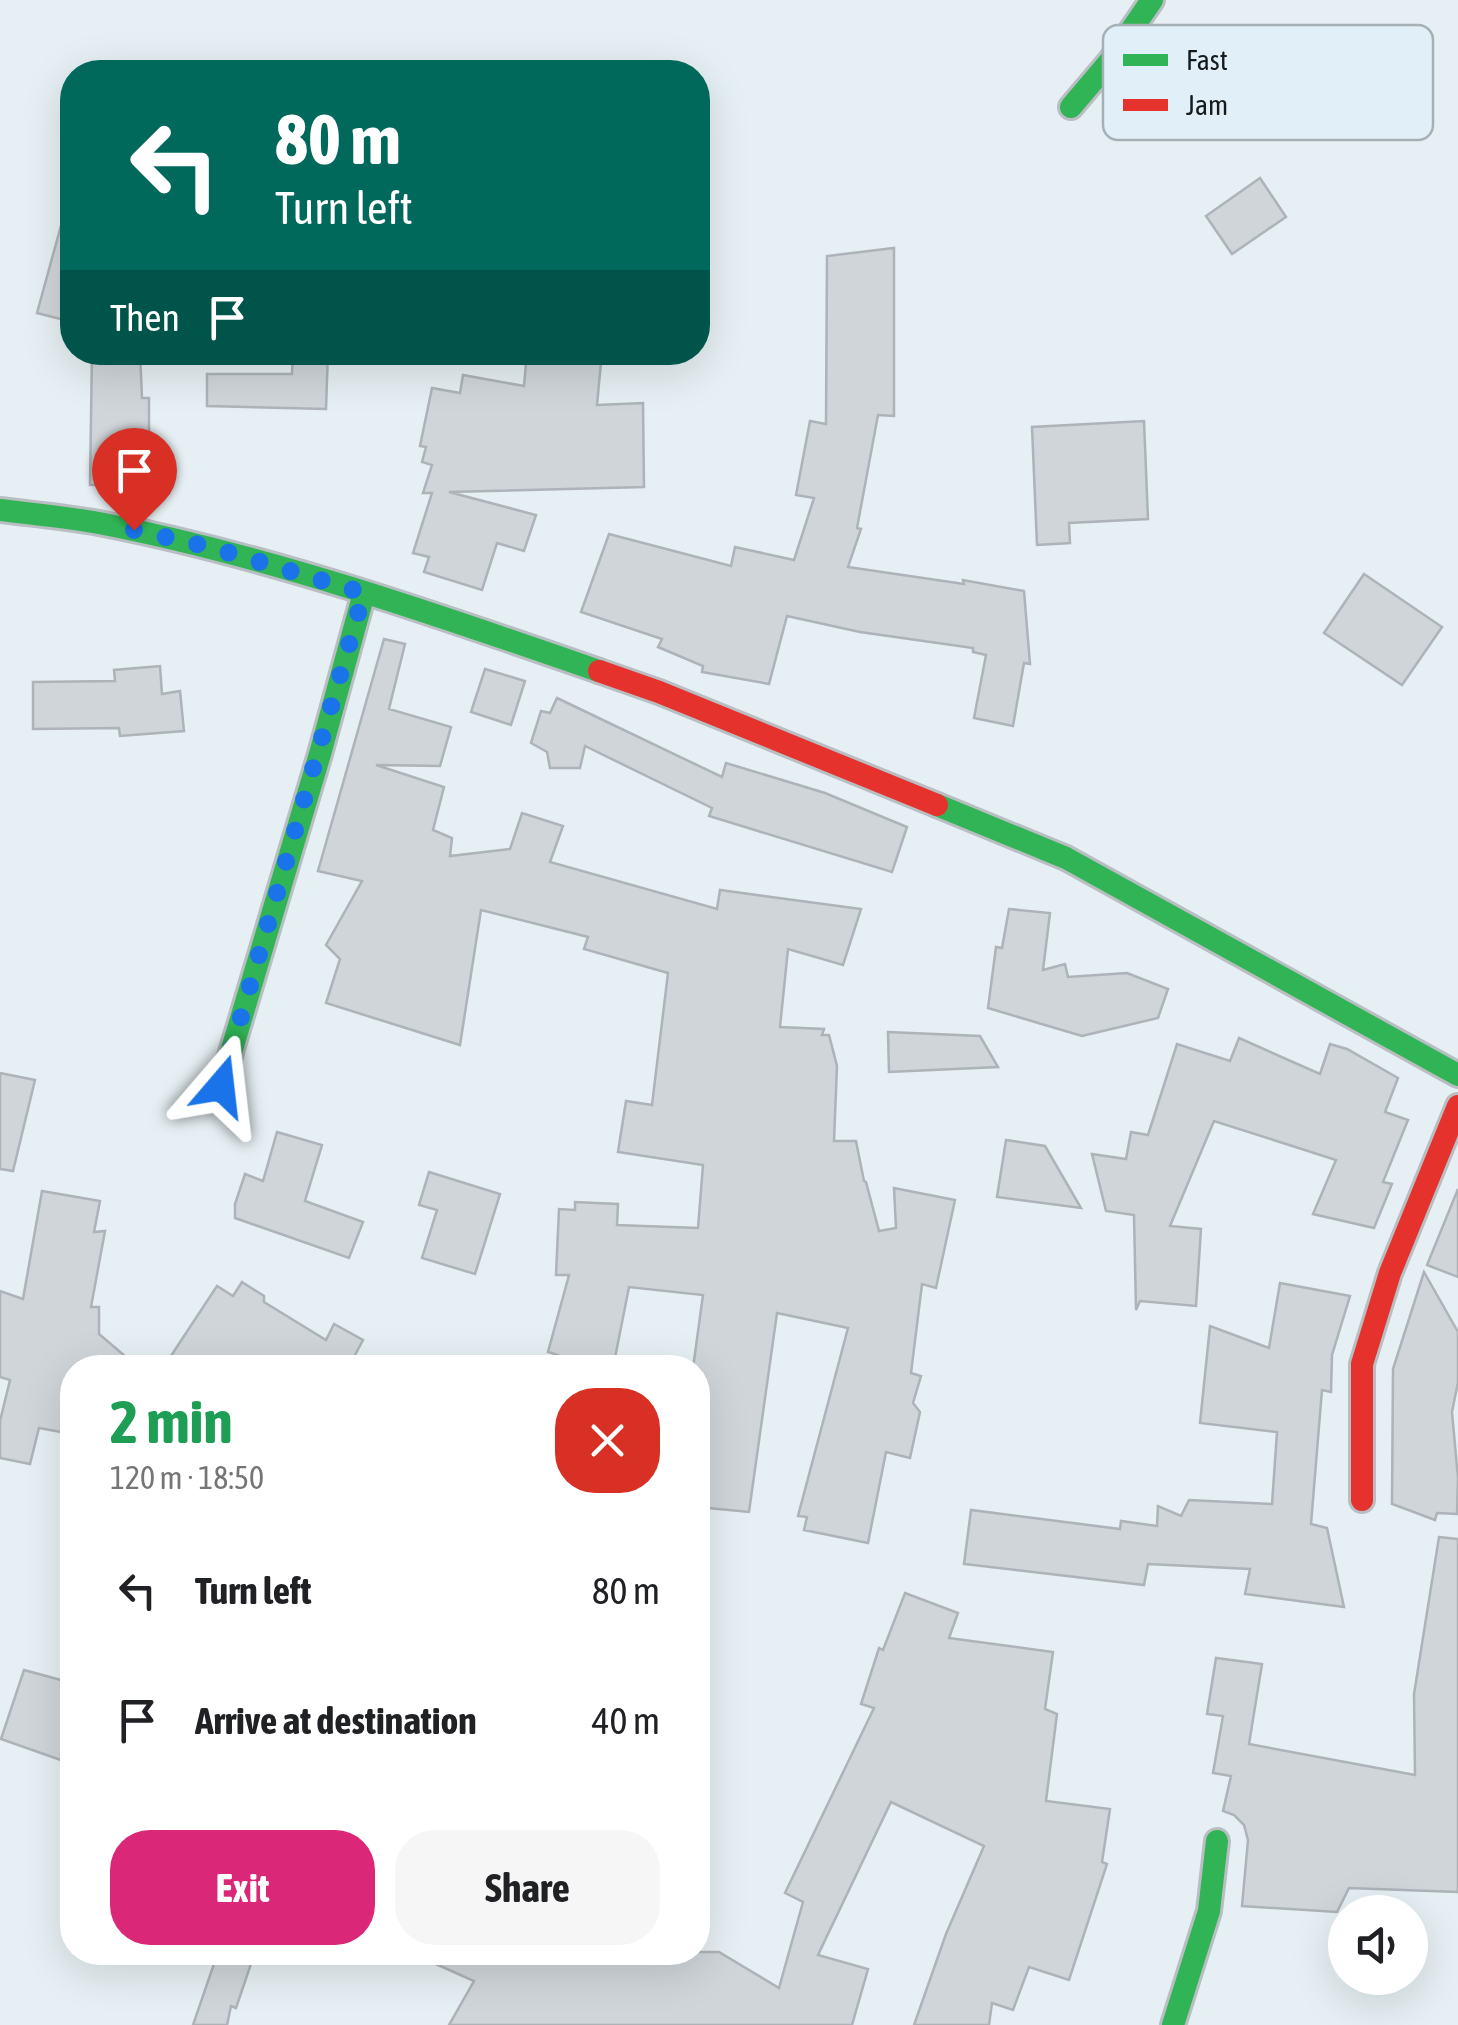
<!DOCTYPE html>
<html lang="en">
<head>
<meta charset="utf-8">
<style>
	:root { --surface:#fff; --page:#f6f6f6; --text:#202124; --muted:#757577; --accent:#db2777 }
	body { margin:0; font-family:"Asap Condensed",sans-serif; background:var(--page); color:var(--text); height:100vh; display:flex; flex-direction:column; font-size:38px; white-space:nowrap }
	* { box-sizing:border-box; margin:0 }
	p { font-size:32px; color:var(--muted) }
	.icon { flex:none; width:55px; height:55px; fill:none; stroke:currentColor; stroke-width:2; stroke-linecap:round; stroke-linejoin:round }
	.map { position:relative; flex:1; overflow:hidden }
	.drawer { position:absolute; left:60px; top:1355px; width:650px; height:610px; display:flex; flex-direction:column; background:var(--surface); border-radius:40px; box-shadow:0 10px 40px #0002 }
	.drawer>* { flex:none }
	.top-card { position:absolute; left:60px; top:60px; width:650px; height:305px; border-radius:40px; box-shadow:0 10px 40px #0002; background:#00695c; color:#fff; overflow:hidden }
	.controls { position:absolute; left:1328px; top:1895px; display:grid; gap:20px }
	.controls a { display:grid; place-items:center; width:100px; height:100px; border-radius:50%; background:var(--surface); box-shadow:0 10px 40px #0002; font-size:50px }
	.pin { position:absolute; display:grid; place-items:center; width:85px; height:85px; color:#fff; margin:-102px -42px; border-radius:50% 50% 50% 0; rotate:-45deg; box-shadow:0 0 10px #0007 }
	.pin .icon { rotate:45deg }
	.me { position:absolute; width:110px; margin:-55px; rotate:17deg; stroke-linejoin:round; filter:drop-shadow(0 0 8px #0008) }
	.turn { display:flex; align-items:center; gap:35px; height:210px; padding:0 50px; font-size:45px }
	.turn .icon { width:130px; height:130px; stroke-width:2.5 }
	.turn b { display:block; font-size:70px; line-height:85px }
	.then { display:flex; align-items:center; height:95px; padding:0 50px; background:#0003; gap:20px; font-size:38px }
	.round { display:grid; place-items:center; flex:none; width:105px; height:105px; border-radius:40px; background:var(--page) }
	.head { display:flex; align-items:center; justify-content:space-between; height:170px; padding:0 50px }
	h1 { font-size:60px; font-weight:700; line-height:75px; color:#1e9e55 }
	.cta { display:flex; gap:20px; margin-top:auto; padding:20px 50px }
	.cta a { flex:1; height:115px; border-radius:40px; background:var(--accent); color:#fff; font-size:40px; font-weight:700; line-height:115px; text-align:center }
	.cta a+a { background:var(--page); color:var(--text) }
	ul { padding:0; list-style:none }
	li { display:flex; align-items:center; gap:30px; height:130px; padding:0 50px }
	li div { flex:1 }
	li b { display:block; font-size:38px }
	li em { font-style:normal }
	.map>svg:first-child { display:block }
	.building { fill:#cfd5d9; stroke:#adb3b6; stroke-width:2.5 }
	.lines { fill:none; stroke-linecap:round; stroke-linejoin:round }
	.fast-casing { stroke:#b8bec2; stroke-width:28 }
	.jam-casing { stroke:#b8bec2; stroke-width:28 }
	.fast { stroke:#30b455; stroke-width:22 }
	.jam { stroke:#e5322d; stroke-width:22 }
	.route { stroke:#1a73e8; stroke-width:18; stroke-dasharray:0 32.4 }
	.key { fill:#e1f0f8; stroke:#a4b0b6; stroke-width:2.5 }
	.key-label { font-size:28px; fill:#151a1d }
</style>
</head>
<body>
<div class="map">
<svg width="1458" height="2025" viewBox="0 0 1458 2025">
	<rect width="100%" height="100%" fill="#e6eff3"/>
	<g class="building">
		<polygon points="1260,178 1286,217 1232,254 1206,216"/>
		<polygon points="62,222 72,224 72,322 37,313"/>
		<polygon points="894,248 894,416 878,415 857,528 861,529 848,567 964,584 963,580 1024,591 1030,664 1024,663 1013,726 974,718 986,655 973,652 973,648 860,632 787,616 769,684 702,672 703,666 658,647 662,639 581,612 609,534 731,566 735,547 794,560 814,498 796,495 810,421 826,424 827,256"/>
		<polygon points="92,352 140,352 142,398 149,398 149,433 144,433 146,483 90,485"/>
		<polygon points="293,352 328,352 326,409 207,406 207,374 292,374"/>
		<polygon points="527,352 602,352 597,405 643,403 644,487 449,492 536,515 524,551 497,543 482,590 424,572 429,557 413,553 432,493 423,493 432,465 422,462 426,447 420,446 432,388 460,393 463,375 524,386"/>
		<polygon points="1144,421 1148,519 1069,523 1070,543 1037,545 1032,427"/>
		<polygon points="1364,574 1442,627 1402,685 1324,633"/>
		<polygon points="384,639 405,644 389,709 451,727 440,766 376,765 444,787 433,830 452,838 450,856 510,849 522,813 563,826 550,862 717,909 720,890 861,909 843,965 788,949 780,1027 824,1029 822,1035 829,1035 837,1066 834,1141 856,1141 864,1181 866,1182 879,1231 896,1228 894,1188 955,1200 936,1288 922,1284 911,1373 921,1376 913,1403 920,1412 910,1458 886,1452 868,1543 804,1530 807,1517 798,1516 848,1328 777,1313 749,1512 698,1507 698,1368 693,1368 703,1295 629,1287 613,1368 555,1368 558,1355 548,1352 569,1275 556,1275 559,1209 575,1210 575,1202 618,1204 617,1225 698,1228 703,1165 618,1152 626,1101 652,1105 668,973 584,949 588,937 481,910 460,1045 326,1003 340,959 326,945 362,881 318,871"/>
		<polygon points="160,666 162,694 180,691 184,731 120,736 119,728 33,729 33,682 115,681 114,670"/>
		<polygon points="485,669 525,681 511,725 471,712"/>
		<polygon points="557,698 722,777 726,763 825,793 907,827 892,872 709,816 712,808 585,746 580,768 550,768 547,752 531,743 541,711 550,713"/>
		<polygon points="1009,909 1050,913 1043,970 1065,964 1068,977 1127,973 1168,989 1158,1018 1082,1036 988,1008 996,947 1002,948"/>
		<polygon points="888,1032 980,1036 998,1067 889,1072"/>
		<polygon points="1239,1038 1320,1074 1330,1044 1347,1049 1398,1078 1385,1112 1408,1120 1383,1182 1392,1184 1374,1228 1313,1214 1336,1160 1214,1121 1170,1226 1201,1229 1196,1306 1140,1301 1136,1310 1134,1215 1106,1211 1092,1154 1126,1159 1131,1132 1148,1135 1177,1044 1230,1061"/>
		<polygon points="0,1073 35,1080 13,1171 0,1169"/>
		<polygon points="277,1132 322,1145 305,1201 363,1222 349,1258 235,1218 235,1204 245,1174 263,1181"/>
		<polygon points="1006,1140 1045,1146 1081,1208 997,1197"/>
		<polygon points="429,1172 500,1194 475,1274 422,1258 437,1210 419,1205"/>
		<polygon points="1458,1189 1458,1277 1427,1265"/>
		<polygon points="42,1191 100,1201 94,1232 105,1231 91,1307 99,1307 99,1334 139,1368 72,1368 72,1434 39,1428 30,1464 0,1458 0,1421 10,1380 0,1377 0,1291 23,1299"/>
		<polygon points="1424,1272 1458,1332 1458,1382 1452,1412 1458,1478 1457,1514 1437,1513 1435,1520 1392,1504 1393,1369"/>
		<polygon points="242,1282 264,1296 264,1302 326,1340 334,1324 363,1340 354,1357 370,1368 163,1368 217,1286 233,1296"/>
		<polygon points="1280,1283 1350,1296 1332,1355 1331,1392 1322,1390 1311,1524 1327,1528 1344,1607 1245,1594 1250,1569 1148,1564 1144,1585 964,1564 971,1510 1120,1529 1121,1521 1157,1526 1158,1506 1181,1516 1189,1500 1272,1504 1277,1432 1200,1423 1210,1326 1269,1348"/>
		<polygon points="1439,1537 1458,1539 1458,1892 1349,1888 1337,1912 1242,1906 1248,1840 1244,1825 1234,1815 1223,1811 1231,1776 1213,1773 1223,1716 1207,1714 1216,1658 1262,1664 1249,1744 1415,1775 1414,1694"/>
		<polygon points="905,1593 958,1613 949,1638 1053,1652 1045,1709 1057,1714 1046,1801 1110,1809 1102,1862 1107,1864 1069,1980 1029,1967 1013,2010 992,2003 989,2025 914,2025 946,1934 984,1846 891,1802 818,1955 868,1969 852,2025 449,2025 474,1981 409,1952 719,1952 779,1988 803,1902 785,1893 874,1708 861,1704 879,1648 883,1650"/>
		<polygon points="24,1670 72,1683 72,1764 1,1739"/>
		<polygon points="218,1952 255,1952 236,2008 231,2006 227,2025 193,2025"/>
	</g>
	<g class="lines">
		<g class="fast-casing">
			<g id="fast">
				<polyline points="1071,107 1110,61 1152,0"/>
				<path d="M0,510C33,514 66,517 99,523C269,556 435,614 599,671"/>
				<polyline points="937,805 1066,858 1458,1075"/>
				<polyline points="221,1086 320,754 364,593"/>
				<polyline points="1173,2025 1209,1911 1217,1841"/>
			</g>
		</g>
		<g class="jam-casing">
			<g id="jam">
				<polyline points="599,671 659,692 937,805"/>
				<polyline points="1362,1500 1362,1364 1390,1273 1458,1106"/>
			</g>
		</g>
		<use href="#fast" class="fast"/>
		<use href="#jam" class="jam"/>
	</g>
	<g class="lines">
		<polyline class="route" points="134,530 210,547 364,593 221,1086"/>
	</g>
	<rect x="1103" y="25" width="330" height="115" rx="15" class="key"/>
	<rect x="1123" y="54" width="45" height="12" fill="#30b455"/>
	<rect x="1123" y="99" width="45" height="12" fill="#e5322d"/>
	<g class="key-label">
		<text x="1186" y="70">Fast</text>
		<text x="1186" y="115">Jam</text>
	</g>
</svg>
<div class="controls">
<a><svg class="icon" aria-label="sound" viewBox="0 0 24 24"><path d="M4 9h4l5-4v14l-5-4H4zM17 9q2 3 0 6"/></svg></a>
</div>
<div class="pin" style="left:134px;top:530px;background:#d93025"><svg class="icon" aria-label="arrive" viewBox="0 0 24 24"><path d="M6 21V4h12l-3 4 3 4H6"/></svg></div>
<svg class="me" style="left:221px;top:1086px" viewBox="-20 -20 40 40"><path d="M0-17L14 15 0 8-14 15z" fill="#1a73e8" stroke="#fff" stroke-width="4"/></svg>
<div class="top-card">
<div class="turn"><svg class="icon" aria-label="left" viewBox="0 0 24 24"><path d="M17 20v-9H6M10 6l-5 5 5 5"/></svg><div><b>80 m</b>Turn left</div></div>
<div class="then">Then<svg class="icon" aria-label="arrive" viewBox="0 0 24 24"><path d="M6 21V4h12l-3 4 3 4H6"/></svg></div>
</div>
<section class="drawer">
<div class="head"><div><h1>2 min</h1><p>120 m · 18:50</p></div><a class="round" style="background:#d93025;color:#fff"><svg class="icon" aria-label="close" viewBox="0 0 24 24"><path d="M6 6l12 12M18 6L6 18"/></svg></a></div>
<ul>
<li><svg class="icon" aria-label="left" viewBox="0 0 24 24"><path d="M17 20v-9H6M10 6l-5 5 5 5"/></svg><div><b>Turn left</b></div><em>80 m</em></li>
<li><svg class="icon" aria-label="arrive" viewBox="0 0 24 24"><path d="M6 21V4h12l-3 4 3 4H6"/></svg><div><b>Arrive at destination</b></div><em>40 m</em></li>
</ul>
<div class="cta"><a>Exit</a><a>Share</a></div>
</section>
</div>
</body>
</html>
